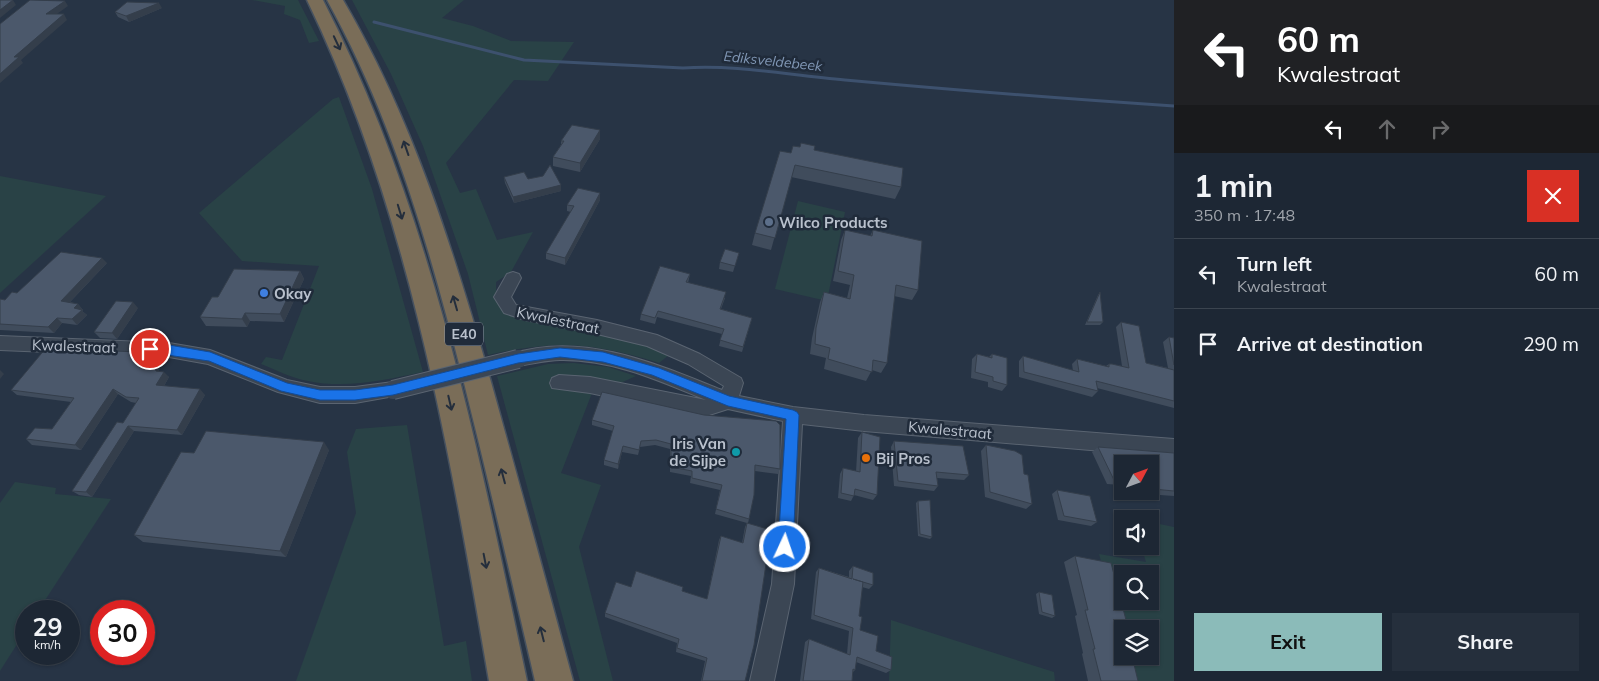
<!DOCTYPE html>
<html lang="en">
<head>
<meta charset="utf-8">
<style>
	:root { --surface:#1d2734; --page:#252f3c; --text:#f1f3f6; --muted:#a0a5ac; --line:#3b444f; --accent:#8bbbb9 }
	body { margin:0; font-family:Mulish,sans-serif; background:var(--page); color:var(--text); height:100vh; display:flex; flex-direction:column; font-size:19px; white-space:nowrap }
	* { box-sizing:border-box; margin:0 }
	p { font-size:16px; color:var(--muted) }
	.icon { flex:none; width:28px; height:28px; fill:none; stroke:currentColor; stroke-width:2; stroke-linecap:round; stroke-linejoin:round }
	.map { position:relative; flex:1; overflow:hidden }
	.drawer { display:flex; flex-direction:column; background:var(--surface); width:425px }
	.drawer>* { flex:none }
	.hud { background:#202124; color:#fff; overflow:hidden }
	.needle { width:32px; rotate:49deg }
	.buttons { position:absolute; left:1114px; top:455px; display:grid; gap:10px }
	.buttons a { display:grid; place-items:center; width:45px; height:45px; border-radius:0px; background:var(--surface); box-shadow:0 1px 4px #0004,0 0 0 1px var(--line); font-size:25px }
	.speed { position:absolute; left:15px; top:600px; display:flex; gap:10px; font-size:25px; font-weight:700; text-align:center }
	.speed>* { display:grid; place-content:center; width:65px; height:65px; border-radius:50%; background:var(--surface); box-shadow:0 1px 4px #0004,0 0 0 1px var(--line); line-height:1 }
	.speed small { font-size:12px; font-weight:400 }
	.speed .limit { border:8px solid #d22; background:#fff; color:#111 }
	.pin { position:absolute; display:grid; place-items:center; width:42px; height:42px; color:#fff; margin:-21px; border:2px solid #fff; border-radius:50%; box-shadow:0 1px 5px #0007 }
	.me { position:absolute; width:55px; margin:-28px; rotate:3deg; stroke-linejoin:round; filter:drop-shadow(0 0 4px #0008) }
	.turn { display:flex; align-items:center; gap:18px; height:105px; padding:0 20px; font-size:22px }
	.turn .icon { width:65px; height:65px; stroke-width:2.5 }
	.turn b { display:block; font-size:35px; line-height:42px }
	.lanes { display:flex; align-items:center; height:48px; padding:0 20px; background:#0003; justify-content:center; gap:25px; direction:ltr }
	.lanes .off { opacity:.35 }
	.round { display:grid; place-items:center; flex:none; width:52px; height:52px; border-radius:0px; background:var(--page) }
	.headline { display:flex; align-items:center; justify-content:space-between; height:85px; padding:0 20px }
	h1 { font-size:30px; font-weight:700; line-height:38px }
	.action { display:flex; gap:10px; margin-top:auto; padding:10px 20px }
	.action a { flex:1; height:58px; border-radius:0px; background:var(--accent); color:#111; font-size:20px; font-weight:700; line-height:58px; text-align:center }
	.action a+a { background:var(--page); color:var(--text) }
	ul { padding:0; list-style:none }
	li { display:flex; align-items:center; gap:15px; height:70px; padding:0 20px; border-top:1px solid var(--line) }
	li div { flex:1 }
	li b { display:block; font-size:19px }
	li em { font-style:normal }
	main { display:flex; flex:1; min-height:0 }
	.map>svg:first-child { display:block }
	.green { fill:#294246; fill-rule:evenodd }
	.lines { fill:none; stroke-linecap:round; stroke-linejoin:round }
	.stream { stroke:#3d516e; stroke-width:3 }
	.minor-casing { stroke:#5a6471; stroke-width:2 }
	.highway-casing { stroke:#46515f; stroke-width:3 }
	.minor { fill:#3b4654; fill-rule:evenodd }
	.highway { fill:#7a6d58; fill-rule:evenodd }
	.minor-bridge-casing { stroke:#5a6471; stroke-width:20; stroke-linecap:butt }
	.minor-bridge { stroke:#3b4654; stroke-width:18 }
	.wall { fill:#404c5c }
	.shaded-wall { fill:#343e4b }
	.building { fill:#4b586b; stroke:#343e4b }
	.oneway { stroke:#242e3c }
	.route { fill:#1a73e8; stroke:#114b97 }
	.service-dot { fill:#5c6f8a; stroke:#202b3a; stroke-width:2 }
	.shop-dot { fill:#3f7fe0; stroke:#202b3a; stroke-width:2 }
	.culture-dot { fill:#0f9aa8; stroke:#202b3a; stroke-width:2 }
	.food-dot { fill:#e8710a; stroke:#202b3a; stroke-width:2 }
	.labels { text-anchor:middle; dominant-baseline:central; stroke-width:5; stroke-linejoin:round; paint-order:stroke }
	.far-water-label { font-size:14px; font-style:italic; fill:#8097b5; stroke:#202b3a }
	.shield { fill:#202b3a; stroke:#8b94a1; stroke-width:1 }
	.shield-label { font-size:14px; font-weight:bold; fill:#b9c1cd }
	.poi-label { font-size:15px; font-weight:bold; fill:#b9c1cd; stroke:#202b3a; text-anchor:start }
	.street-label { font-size:15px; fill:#b9c1cd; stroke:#202b3a }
</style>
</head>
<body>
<main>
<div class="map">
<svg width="1174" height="681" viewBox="0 0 1174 681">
	<rect width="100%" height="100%" fill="#273445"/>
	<g class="green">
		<polygon points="252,0 298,0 319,41 309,43 300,20 284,14 285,6"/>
		<path d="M352,0H464L442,18L473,26L511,41L574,42L548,81L514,80L446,163L460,193L476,189L497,240L533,232L511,272L496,282V297L505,311L516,319L534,321L639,342L669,355L659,363C593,342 555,340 488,355L468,274L423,146L391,74Z"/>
		<path d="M339,97L372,189L423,372C384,380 347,389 308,381C292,378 276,370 261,364L266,357L282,360L319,266L242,261L199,213L333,99Z"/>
		<polygon points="0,176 106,196 0,293"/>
		<polygon points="798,201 845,212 827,301 775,289"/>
		<polygon points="574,363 608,367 636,376 616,385 555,388 592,393 561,473 601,485 579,547 613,681 580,681 497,376 548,364"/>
		<polygon points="407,425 444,646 466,641 472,681 296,681 356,513 347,452 356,429"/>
		<polygon points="15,482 56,488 55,494 111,499 38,611 26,611 26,630 0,671 0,503"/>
		<path d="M1150,522L1174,527V681H1137L1129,656H1150V629H1122V633L1099,554L1146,562L1141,546H1150ZM1122,574H1150V601H1122Z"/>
		<polygon points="891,620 1054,672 1055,681 889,681"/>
	</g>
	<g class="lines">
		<path class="stream" d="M374,22L524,60L683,68C737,64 792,76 845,80C955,90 1064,99 1174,106"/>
		<g class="minor-casing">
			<g id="minor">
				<path d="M513,272L519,274L521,278L511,297L516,305L597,320L657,335L700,354L741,378L743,383L739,396L793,407L864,415L1174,439V457L864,431L802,424L794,584L774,681H750L772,584L783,421L728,409L703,417L590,393L552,388L550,383L552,378L559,375L590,377L706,400C660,381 612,359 560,360C547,360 532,364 518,366L512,364L509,359L512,354C582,331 657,364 722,390L724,386L688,364L647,346L597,334L525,320L504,313L494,297L507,274Z"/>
				<polygon points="0,336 169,343 210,350 287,380 320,387 355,387 393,382 400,385 402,390 400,395 355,403 320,403 278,392 208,364 169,357 0,350"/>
			</g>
		</g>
		<g class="highway-casing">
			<g id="highway">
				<path d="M307,0H323C432,212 478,450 527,681H489C449,450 410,213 307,0Z"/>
				<path d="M327,0H343C413,120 453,249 491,382C519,482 546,581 573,681H535C512,582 489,482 464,383C430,250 394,121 327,0Z"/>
			</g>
		</g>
		<use href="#minor" class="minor"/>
		<use href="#highway" class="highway"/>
		<g class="minor-bridge-casing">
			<polyline id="minor-bridge" points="393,390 518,359"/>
		</g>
		<use href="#minor-bridge" class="minor-bridge"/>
	</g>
	<g class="wall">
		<polygon points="162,8 129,22 118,17 115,12"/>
		<polygon points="600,130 600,139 580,172 553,166 553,157 561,145 561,141"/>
		<polygon points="814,150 901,187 895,199 791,177 771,250 752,245 755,233 791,153"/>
		<polygon points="504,177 528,179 561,191 514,203 505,183"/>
		<polygon points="600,193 600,200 565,265 546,259 546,253 571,212 567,211 567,205"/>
		<polygon points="845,230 870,236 873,230 918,290 912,300 894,296 887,363 881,373 872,370 866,381 824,369 826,358 810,354 812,338 820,302 824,292 847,298 850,285 833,281 841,240"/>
		<polygon points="739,253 733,272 719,269 720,262"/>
		<polygon points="107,263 70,302 78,304 83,310 82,311 87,315 77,325 62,323 54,333 0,330 0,299 5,300 17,293"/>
		<polygon points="300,271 304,279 284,322 250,321 247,327 206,326 200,317 218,297"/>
		<polygon points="690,274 688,283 725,298 721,309 752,318 742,352 719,346 722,334 657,317 655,324 640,320 641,314"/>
		<polygon points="1100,292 1103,322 1100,325 1085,325 1098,295"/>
		<polygon points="138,308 117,339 100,338 94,332"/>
		<polygon points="1121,322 1146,363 1168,368 1163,342 1169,337 1174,338 1174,408 1097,388 1098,391 1092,397 1019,377 1019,361 1023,356 1073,371 1072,364 1077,359 1106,366 1109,364 1122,366 1116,327"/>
		<polygon points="138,352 142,358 157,364 159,371 169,377 164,386 205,395 182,435 134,431 92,497 79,495 72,491 123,423 136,403 131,402 118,394 81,450 32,445 26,439 52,429 71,402 17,395 11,390"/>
		<polygon points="977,354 989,357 992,354 1007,385 1002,391 988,387 988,382 971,378 972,359"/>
		<polygon points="592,420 780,469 778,474 755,471 749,519 748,523 745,681 701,681 705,661 676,652 677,643 605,617 605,613 631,587 682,591 707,599 719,540 721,536 742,543 745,527 747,523 715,514 720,490 690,483 691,476 670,472 670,449 655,445 640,447 638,455 622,452 618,469 604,465 604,460 613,431 592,425"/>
		<polygon points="862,432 877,495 873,500 854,495 851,501 838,498 840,474 843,468 856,472 858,438"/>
		<polygon points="894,441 969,475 964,480 937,478 938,486 934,491 894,486 891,447"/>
		<polygon points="986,445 1024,474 1032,504 1026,509 985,497 981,451"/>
		<polygon points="1098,447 1174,453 1174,496 1146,494 1146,491 1150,491 1150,464 1122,464 1122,485 1107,484 1092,452"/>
		<polygon points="329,450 286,557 143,542 134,535 194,453"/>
		<polygon points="1057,490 1097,522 1091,526 1058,520 1052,494"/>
		<polygon points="918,501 932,537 930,539 918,536 916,503"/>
		<polygon points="1075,556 1122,629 1138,681 1088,681 1082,654 1083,653 1075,616 1077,615 1064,562"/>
		<polygon points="853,566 873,585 869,589 862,587 859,616 860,630 891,670 886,673 856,662 855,670 853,672 852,681 800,681 805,642 809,639 847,654 849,631 811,619 816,572 819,568 849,577 849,571"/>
		<polygon points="1039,592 1055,616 1052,618 1039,614 1036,594"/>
	</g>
	<g class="shaded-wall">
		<polygon points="13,0 16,5 0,18 0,10"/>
		<polygon points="65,1 68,6 50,19 46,14"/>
		<polygon points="159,3 162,8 129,22 126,16"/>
		<polygon points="64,14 67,20 21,60 23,63 0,83 0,74 14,57"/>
		<polygon points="600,130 600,139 580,172 580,163"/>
		<polygon points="561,185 561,191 514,203 513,197"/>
		<polygon points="600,193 600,200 565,265 565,258"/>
		<polygon points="102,258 107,263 66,306 61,301"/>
		<polygon points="300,271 304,279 284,322 280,314"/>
		<polygon points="133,302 138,308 117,339 112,333"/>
		<polygon points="78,304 83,310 82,311 87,315 77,325 72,319 74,308"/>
		<polygon points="245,313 250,321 247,327 242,319"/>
		<polygon points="57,318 62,323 54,333 48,327"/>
		<polygon points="138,352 143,358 135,357"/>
		<polygon points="153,358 157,364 161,377 156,371"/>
		<polygon points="0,370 4,374 0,379"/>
		<polygon points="164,372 169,377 161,391 156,385"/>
		<polygon points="113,389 118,394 81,450 75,445"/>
		<polygon points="200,389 205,395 182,435 177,430"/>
		<polygon points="128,426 134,431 92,497 86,492"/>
		<polygon points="324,442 329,450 286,557 280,551"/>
		<polygon points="623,446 622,452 618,469 618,464"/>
	</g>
	<g class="building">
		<polygon points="0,0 13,0 0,10"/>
		<polygon points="30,0 65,1 46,14 64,14 14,57 19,57 0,74 0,24"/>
		<polygon points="127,2 159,3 126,16 115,12"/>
		<polygon points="572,125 600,130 580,163 553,157 564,141 561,141"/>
		<polygon points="801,143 815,146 814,150 903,168 901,187 795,165 775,238 755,233 780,151 791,153 793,146 800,147"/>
		<polygon points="550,165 561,185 513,197 504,177 524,172 528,179 543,176"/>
		<polygon points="578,188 600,193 565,258 546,253 574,206 567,205"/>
		<polygon points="845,230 872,236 873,230 922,241 918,290 896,285 887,363 873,360 872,372 828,359 830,348 815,344 816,328 824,292 850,299 854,275 838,271"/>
		<polygon points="725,249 739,253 735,266 720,262"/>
		<polygon points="61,252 102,258 61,301 78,304 74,308 82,310 72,319 57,318 48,327 0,324 0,299 5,300 12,292 17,293"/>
		<polygon points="660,266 690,274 686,282 726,292 720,309 752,318 743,347 720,340 724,329 658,311 655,318 641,314"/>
		<polygon points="234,269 300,271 280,314 245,313 242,319 200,317 212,297 218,297"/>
		<polygon points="1100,292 1103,322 1087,322"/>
		<polygon points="116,301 133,302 112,333 94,332"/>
		<polygon points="1121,322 1139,326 1146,363 1174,370 1174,401 1096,381 1098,391 1024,372 1023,356 1079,372 1077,359 1109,367 1109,364 1112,364 1129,368"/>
		<polygon points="1169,337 1174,338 1174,365"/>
		<polygon points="46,348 138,352 135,357 153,358 156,371 164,372 156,385 200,389 177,430 128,426 86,492 72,491 117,422 123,423 139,398 126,397 113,389 75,445 26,439 35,428 52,429 74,398 11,390"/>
		<polygon points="977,354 992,358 992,354 1007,358 1007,385 993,381 993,377 975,372"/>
		<polygon points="602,392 704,415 776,421 780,425 780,469 755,465 754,495 749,519 716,509 722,485 692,478 692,471 671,467 671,444 656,440 641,441 639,450 623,446 618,464 604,460 614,426 592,420"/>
		<polygon points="206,431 324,442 280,551 134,535 181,452 194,453"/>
		<polygon points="862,432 880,437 877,495 855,489 854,496 841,493 843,468 860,472"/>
		<polygon points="894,441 963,446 969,475 936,472 938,486 898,481"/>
		<polygon points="986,445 1015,451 1022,455 1024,474 1028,475 1032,504 990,492"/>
		<polygon points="1098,447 1174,453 1174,491 1153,489 1151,482 1150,482 1150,464 1122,464 1122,480 1114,480"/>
		<polygon points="1057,490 1090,496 1097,522 1064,516"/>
		<polygon points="930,500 932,537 920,534 918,501"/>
		<polygon points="747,523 771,530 754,645 745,681 702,681 707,658 677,648 679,639 605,613 616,582 631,587 636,571 683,587 682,591 707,599 721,536 743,543"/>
		<polygon points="1075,556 1111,563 1126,620 1130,621 1132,629 1122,629 1122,656 1132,656 1138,681 1101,681 1093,649 1095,649 1085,610 1088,610"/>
		<polygon points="853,566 873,573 873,585 853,579 863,582 859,616 862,617 860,630 878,636 876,651 892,657 891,670 857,657 855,670 853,669 852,681 803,681 809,639 850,655 853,628 814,615 819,568 852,579"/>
		<polygon points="1039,592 1052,595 1055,616 1042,612"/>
	</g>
	<defs><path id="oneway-shaft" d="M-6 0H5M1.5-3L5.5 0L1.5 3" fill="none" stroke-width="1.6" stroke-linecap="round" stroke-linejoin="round" transform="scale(1.25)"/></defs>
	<g class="oneway">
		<use href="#oneway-shaft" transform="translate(337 43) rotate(65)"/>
		<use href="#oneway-shaft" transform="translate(406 148) rotate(-109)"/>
		<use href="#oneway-shaft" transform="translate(400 212) rotate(73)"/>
		<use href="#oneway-shaft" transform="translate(455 303) rotate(-106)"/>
		<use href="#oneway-shaft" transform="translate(450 403) rotate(77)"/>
		<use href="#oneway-shaft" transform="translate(503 476) rotate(-105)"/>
		<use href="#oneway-shaft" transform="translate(485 561) rotate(79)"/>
		<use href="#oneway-shaft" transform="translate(542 634) rotate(-104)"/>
	</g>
	<polygon class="route" points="150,345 169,345 210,352 287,383 320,390 355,390 393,385 518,354 560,348 603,352 659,368 729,396 793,410 797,412 799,415 793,547 790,552 785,554 780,552 778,547 786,419 728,406 652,375 603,362 560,357 518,363 393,395 355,400 320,400 281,391 209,361 146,352 144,349 146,346"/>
	<circle class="service-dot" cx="769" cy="222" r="5"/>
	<circle class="shop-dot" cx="264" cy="293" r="5"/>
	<circle class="culture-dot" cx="736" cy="452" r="5"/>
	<circle class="food-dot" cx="866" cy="458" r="5"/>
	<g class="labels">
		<g class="far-water-label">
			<text transform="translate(773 61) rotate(6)">Ediksveldebeek</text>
		</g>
		<rect class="shield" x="445" y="322.5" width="38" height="23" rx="4"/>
		<g class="shield-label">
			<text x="464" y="334">E40</text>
		</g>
		<g class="poi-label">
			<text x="779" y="222">Wilco Products</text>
			<text x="274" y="293">Okay</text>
			<text x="726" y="443" text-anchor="end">Iris Van<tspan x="726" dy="17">de Sijpe</tspan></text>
			<text x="876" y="458">Bij Pros</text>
		</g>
		<g class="street-label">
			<text transform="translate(558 320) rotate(12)">Kwalestraat</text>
			<text transform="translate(74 346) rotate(2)">Kwalestraat</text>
			<text transform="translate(950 430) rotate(5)">Kwalestraat</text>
		</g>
	</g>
</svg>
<div class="buttons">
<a><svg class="needle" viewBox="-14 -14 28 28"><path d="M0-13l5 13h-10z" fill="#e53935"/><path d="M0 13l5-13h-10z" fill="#a0a5ac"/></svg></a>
<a><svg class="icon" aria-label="sound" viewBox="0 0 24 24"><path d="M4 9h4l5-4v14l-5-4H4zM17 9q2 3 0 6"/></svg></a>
<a><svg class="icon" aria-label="search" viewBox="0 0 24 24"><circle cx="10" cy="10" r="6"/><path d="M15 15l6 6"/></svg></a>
<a><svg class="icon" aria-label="layers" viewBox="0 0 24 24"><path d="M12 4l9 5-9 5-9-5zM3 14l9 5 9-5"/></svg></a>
</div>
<div class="speed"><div>29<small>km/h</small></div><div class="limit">30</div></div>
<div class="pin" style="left:150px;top:349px;background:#d93025"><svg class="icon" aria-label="arrive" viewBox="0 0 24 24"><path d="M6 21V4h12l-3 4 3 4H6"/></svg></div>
<svg class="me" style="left:785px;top:547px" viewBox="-20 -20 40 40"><circle r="17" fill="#1a73e8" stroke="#fff" stroke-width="3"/><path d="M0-11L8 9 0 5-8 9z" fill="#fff"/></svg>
</div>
<section class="drawer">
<div class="hud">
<div class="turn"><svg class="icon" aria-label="left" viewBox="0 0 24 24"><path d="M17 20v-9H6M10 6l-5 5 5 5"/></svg><div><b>60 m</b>Kwalestraat</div></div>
<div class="lanes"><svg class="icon" aria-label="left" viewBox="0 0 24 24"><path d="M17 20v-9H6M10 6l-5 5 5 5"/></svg><svg class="icon off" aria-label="ahead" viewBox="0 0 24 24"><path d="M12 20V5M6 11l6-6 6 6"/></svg><svg class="icon off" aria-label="right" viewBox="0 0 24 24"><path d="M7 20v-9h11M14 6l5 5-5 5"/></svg></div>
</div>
<div class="headline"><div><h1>1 min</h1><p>350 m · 17:48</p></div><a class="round" style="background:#d93025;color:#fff"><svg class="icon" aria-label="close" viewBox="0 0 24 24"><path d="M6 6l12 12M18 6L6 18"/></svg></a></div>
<ul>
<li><svg class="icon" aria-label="left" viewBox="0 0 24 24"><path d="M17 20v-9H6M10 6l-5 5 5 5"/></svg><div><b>Turn left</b><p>Kwalestraat</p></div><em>60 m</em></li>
<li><svg class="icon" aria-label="arrive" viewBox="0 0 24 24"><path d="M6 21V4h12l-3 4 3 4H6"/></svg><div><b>Arrive at destination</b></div><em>290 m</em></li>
</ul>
<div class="action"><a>Exit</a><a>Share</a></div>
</section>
</main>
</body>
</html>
